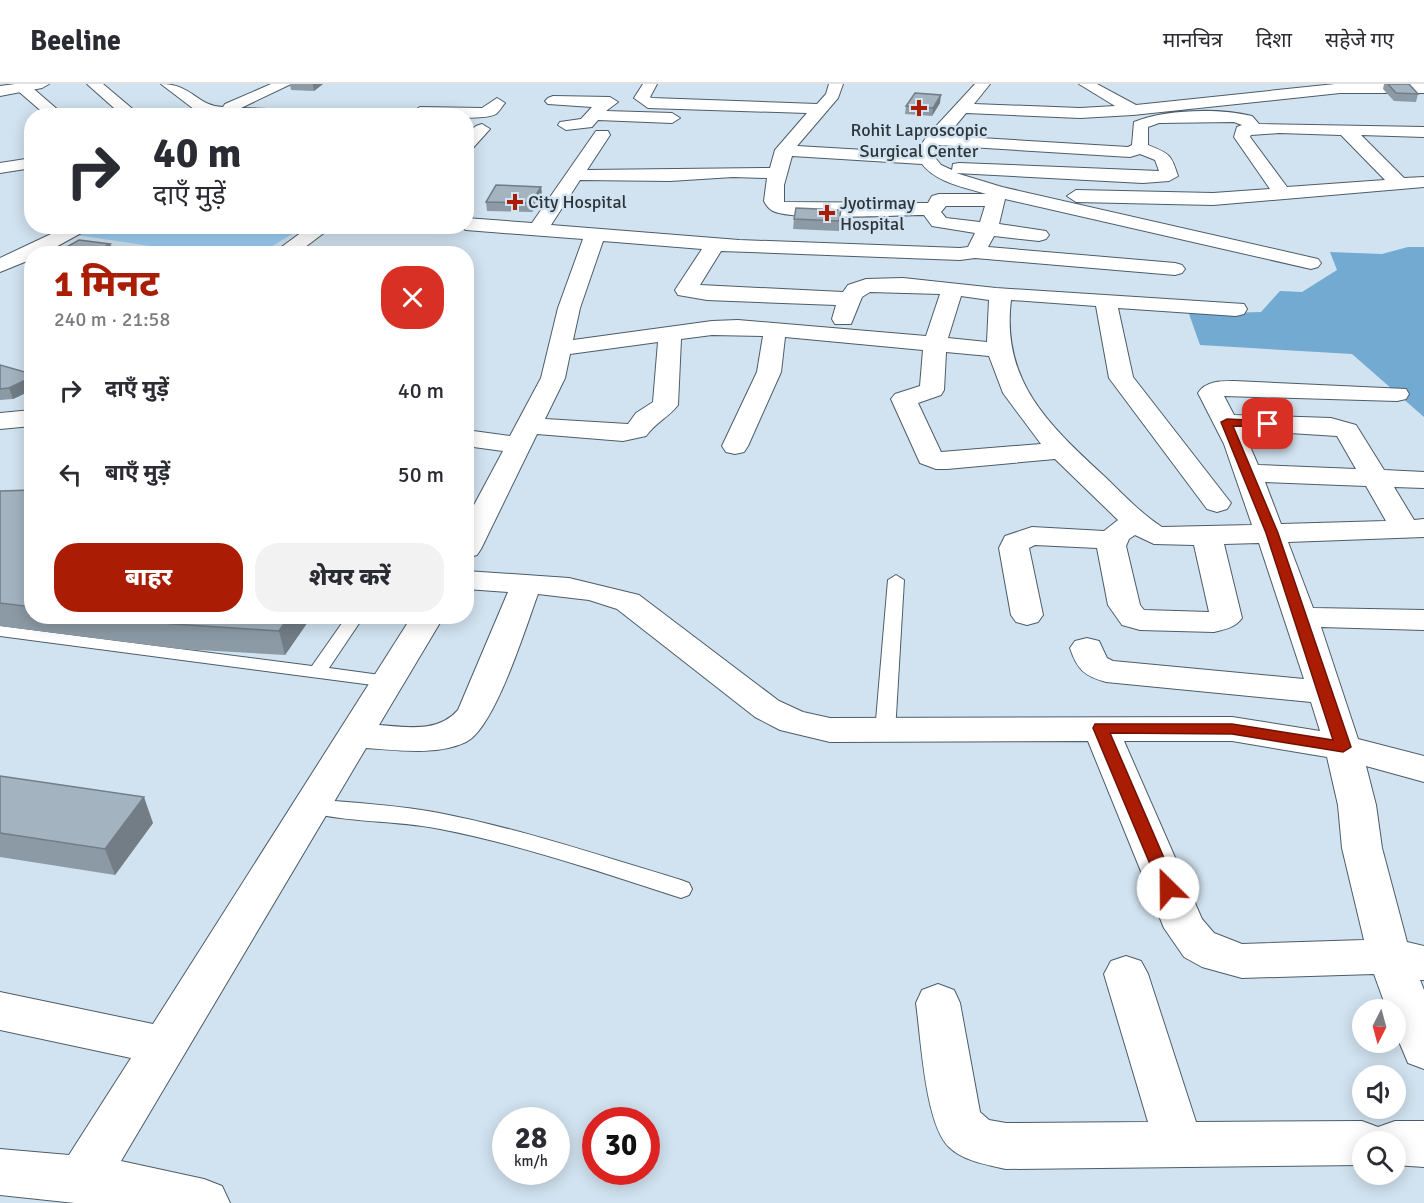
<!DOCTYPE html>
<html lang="hi">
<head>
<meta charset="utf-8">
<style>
	:root { --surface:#fff; --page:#f2f2f3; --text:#2b2b33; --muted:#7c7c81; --line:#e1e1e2; --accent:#ab1c04 }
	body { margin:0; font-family:Signika,"Noto Sans Devanagari",sans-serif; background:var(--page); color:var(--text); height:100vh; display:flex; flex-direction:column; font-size:22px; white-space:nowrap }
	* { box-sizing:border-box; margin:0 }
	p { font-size:20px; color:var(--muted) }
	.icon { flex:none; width:33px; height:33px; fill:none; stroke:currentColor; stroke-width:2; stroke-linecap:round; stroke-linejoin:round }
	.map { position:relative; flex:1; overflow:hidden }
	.drawer { position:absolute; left:24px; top:162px; width:450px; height:378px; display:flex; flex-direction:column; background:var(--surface); border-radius:24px; box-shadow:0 3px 15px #0003 }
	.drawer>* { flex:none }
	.top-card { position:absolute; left:24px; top:24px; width:450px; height:126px; border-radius:24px; box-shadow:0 3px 15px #0003; background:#fff; color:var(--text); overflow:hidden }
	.needle { width:39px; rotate:186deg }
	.fabs { position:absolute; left:1352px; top:915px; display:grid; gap:12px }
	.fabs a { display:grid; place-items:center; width:54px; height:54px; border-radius:50%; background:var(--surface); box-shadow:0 3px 15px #0003; font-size:30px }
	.speed { position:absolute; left:492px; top:1023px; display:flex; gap:12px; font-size:30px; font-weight:700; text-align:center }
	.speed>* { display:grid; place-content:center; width:78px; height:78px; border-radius:50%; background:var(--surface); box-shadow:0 3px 15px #0003; line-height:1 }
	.speed small { font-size:15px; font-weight:400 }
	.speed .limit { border:9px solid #d22; background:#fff; color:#111 }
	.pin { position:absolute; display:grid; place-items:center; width:51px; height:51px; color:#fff; margin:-26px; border-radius:12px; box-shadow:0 3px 9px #0006 }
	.me { position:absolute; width:66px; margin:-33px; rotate:337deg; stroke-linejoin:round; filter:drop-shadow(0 0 4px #0008) }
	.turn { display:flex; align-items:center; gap:21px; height:126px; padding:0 30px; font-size:27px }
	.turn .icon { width:78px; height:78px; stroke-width:2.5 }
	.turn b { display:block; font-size:42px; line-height:51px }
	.round { display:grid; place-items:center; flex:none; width:63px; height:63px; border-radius:24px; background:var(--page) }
	.overview { display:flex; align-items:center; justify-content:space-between; height:102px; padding:0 30px }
	h1 { font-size:36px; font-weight:800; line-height:45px; color:var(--accent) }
	.button { display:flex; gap:12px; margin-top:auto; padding:12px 30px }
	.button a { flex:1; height:69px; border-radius:24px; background:var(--accent); color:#fff; font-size:24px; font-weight:800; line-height:69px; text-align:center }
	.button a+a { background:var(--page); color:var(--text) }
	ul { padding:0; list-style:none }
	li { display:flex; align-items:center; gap:18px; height:84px; padding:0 30px }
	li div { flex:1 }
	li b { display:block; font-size:22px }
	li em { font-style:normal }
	header { display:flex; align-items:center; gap:36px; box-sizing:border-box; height:84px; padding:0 30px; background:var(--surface); border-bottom:2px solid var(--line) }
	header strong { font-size:28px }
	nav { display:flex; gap:33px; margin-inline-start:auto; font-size:21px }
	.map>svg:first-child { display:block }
	.green { fill:#9ccdf2 }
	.water { fill:#73aad2 }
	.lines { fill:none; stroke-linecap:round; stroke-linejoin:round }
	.service-casing { stroke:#4d5c68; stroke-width:2 }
	.minor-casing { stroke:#4d5c68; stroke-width:2 }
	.tertiary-casing { stroke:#4d5c68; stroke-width:2 }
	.service { fill:#fff; fill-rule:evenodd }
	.minor { fill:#fff; fill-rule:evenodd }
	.tertiary { fill:#fff; fill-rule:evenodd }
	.wall { fill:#8c9aa5 }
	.shaded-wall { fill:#727d86 }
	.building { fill:#a3b3c0; stroke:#727d86; stroke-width:1.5 }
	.route { fill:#ab1c04; stroke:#6f1203; stroke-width:1.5 }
	.poi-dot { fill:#ab1c04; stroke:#d1e3f0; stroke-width:2 }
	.labels { text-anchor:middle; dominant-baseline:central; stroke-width:5; stroke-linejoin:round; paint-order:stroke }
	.far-poi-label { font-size:18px; fill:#2e353a; stroke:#d1e3f0; text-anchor:start }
</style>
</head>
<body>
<header>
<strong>Beeline</strong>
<nav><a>मानचित्र</a><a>दिशा</a><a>सहेजे गए</a></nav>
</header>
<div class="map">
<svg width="1424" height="1119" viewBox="0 0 1424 1119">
	<rect width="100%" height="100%" fill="#d1e3f0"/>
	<polygon class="green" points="94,142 304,143 259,170 198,169 76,151"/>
	<polygon class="water" points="1408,163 1424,163 1424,333 1352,270 1200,261 1189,230 1261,228 1280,207 1302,208 1337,186 1330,168 1382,170"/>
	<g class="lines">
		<g class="service-casing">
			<g id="service">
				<polygon points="896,491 904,496 895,648 892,653 878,653 875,648 888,496"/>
				<polygon points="347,532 364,532 329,584 395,593 397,597 395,601 388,603 0,552 0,542 312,582"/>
				<path d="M312,715C354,719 397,721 439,729C521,745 601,772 681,796L689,799L692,805L689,811L681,814C601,788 522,761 440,745C397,736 345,739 305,727L302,722L305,717Z"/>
			</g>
		</g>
		<g class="minor-casing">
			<g id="minor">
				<polygon points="17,0 28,0 65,32 47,32 17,6 14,3"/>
				<polygon points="87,0 103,0 141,32 123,32"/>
				<path d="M161,0C193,0 196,22 223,23L225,20L271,0H291L241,24L319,27L327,32H203Z"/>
				<path d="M643,0H657L650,13L652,14L817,20L826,10L829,0H843L838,14L797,62L916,69L927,52L975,0H990L974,20L1080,24L1115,22L1079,0H1097L1136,21L1335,0H1424V9H1340L1133,31L1080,34L966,29L947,52L1128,63L1132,61L1134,38C1164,25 1220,24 1252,32L1259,40L1424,43V53L1361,51L1404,94L1424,93V103L1213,121L1076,118L1067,112L1076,106L1213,109L1270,105L1234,53L1237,43L1242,41L1234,38L1159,39L1148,43V61C1170,70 1171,70 1178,92L1169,97L1143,99L956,89L1002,103L1318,175L1321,179L1318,183L1311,185L1005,115L999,140L1046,147L1049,151L1046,155L1039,157L994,152L988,163L1175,179L1182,181L1185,185L1182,189L1175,191L975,174L960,176L721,167L700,201L843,208L848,201L866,195L903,194L996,204L1244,220L1247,225L1244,230L1236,232L1118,224L1133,293L1231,419L1227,425L1217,428L1207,425L1109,294L1096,222L1011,216C1001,297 1049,341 1103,391C1122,409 1140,429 1162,443L1252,441L1224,360L1198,309C1206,297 1220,297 1234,297L1406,305L1409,310L1406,315L1397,317L1224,312L1234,331L1331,334L1356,341L1384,386L1424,388V404L1394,403L1414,436L1424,435V453L1288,458L1313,524L1424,526V546L1321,543L1358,655L1424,672V698L1366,682L1376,721L1382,764L1407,858L1424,862V896H1420L1424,906V985L1408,979L1395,948V926H1387L1374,890L1242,894L1202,883L1184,873L1164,844L1088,657L830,658L780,646L755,633L617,525L589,516L538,510C526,542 495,644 466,658C436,672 398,666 366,664L121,1077L204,1095L222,1102L230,1119H75L0,1111V1065L69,1071L131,974L0,946V908L153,940L412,532H444L379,641C408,643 438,649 458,626L508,508L466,505V487L569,494L639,511L779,617L803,628L830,634L1232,633L1320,647L1311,618L1106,598C1084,592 1077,585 1070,564L1075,557L1087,554L1099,557L1107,574L1113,577L1304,595L1259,459L1224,460L1242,534C1235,544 1225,545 1214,548L1140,546L1122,541L1108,521L1097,464L1035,461L1029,464L1043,531L1038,538L1027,541L1016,538L1011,531L999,464L1005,452L1032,443L1104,447L1118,436L1055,375L947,385H936L920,379L891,315L895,310L920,302L923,266L785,253L781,288L748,362L744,368L735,370L726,368L722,362L757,288L763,252L712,251L681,255L678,321C669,333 656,338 646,352L623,357L537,350L481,465L477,471L466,474V436L503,367L466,362V346L510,352L541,294L558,224L583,155L466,146L458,142H466V134L532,139L596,47H608L610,51L587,86L770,84L775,66L807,29L648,24L634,14ZM1279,49L1341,51L1385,96L1287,103L1250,53L1251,51ZM938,61L1130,73L1140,70L1155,76L1159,87L959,79L953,80L952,86L941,81L933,71ZM792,72L922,80C937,99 964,103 986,110H939L932,112L928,119L784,118V101ZM733,93L767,94L764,117C766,121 769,125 773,127C793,137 895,131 924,131L932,142L975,149L968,163L960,164L739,156L551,141L580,96L670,97ZM946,122H985L980,138L946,134L941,128ZM603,157L702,165L675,206L678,211L707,216L836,221L832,235L835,240H851L862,213L870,208L940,210L926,252L738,236L712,237L573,256L580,224ZM961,212L989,216L987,258L948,254ZM658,258L653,318L636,329L628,340L545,335L565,294L570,270ZM946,268L989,272L1003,309L1041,360L941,368L918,319L941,311L944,306ZM1243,346L1337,352L1356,385L1258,381ZM1265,398L1366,402L1386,437L1281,440ZM1135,451L1154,460L1194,461L1209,528L1144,526L1140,521L1126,462L1129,455ZM1124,657H1232L1327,673L1338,721L1342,764L1364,856L1242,860L1214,849L1202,835Z"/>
				<polygon points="553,12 610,13 618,18 606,27 672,29 680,34 672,39 598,36 592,43 566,46 558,41 560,38 581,35 592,23 548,20 545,17 548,14"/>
				<path d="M497,14L505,19C502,22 499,28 496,30C485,37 432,32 415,32L412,28L420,23L482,24Z"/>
				<polygon points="482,40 490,45 472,65 466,66 466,51 476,42"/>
				<polygon points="32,74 32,84 0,89 0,79"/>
				<polygon points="68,142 94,142 43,170 32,170 32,175 0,188 0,174"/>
				<polygon points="310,142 333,142 296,170 272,170"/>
				<polygon points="32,326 32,342 0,345 0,329"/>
				<path d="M1126,872L1141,877L1148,890L1196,1038L1362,1037L1378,1043L1395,1037H1424V1083L1395,1081V1058H1362V1081L1006,1085C988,1081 963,1077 949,1063C925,1040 921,954 916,919L922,906L938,900L954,906L960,919L980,1028L989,1036L1006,1039L1148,1038L1104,890L1111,877Z"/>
			</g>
		</g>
		<g class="tertiary-casing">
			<polygon id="tertiary" points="15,0 49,0 42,4 0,12 0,2"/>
		</g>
		<use href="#service" class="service"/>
		<use href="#minor" class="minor"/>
		<use href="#tertiary" class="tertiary"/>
	</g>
	<g class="wall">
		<polygon points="290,0 323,0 314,7 291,6"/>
		<polygon points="1384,0 1409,0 1418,10 1416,18 1394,17 1383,5"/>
		<polygon points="940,19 932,32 905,30 906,22"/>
		<polygon points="541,103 542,112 532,128 487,127 486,118"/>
		<polygon points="841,126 839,147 793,145 794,135"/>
		<polygon points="110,160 112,164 103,170 64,170 63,165"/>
		<polygon points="0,281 32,290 32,306 13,315 0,316"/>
		<polygon points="32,406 32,532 312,532 285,571 181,565 0,542 0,407"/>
		<polygon points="0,692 153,739 115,791 0,773"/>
	</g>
	<g class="shaded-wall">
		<polygon points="313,0 323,0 314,7"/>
		<polygon points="941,11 940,19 932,32 933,24"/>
		<polygon points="541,103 542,112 532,128 531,119"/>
		<polygon points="110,160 112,164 103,170 94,170"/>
		<polygon points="32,293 32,306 13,315 9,304"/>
		<polygon points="289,532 312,532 285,571 279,547"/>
		<polygon points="144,713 153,739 115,791 105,765"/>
	</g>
	<g class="building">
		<polygon points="1388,0 1409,0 1418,10 1396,9"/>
		<polygon points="915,9 941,11 933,24 906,22"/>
		<polygon points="496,101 541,103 531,119 486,118"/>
		<polygon points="796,124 841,126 839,137 794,135"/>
		<polygon points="79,156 110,160 94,169 63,165"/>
		<polygon points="0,281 32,290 32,293 9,304 0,305"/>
		<polygon points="32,406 32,523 0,519 0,407"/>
		<polygon points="110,532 289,532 279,547 173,540"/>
		<polygon points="0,692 144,713 105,765 0,749"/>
	</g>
	<polygon class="route" points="1227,335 1268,337 1274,340 1268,343 1233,342 1278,449 1351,663 1343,668 1232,650 1110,649 1177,804 1174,808 1162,808 1160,804 1093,644 1095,640 1232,640 1333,656 1266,449 1221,338"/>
	<g class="poi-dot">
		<path d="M916 15h6v6h6v6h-6v6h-6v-6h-6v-6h6z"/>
		<path d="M512 109h6v6h6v6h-6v6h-6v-6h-6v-6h6z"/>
		<path d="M824 120h6v6h6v6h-6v6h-6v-6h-6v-6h6z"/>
	</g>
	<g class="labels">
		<g class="far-poi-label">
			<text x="919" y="46" text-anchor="middle">Rohit Laproscopic<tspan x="919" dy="21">Surgical Center</tspan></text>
			<text x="528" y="118">City Hospital</text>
			<text x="840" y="119">Jyotirmay<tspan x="840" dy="21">Hospital</tspan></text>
		</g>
	</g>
</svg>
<div class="fabs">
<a><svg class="needle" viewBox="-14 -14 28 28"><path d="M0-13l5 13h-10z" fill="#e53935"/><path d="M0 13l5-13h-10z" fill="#7c7c81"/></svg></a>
<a><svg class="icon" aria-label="sound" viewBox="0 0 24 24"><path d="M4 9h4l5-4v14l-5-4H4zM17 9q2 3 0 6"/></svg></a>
<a><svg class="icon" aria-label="search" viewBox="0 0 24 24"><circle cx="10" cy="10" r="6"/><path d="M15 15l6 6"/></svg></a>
</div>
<div class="speed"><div>28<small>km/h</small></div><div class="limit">30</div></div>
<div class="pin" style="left:1268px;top:340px;background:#d93025"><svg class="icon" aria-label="arrive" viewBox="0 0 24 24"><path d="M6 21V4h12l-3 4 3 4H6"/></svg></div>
<svg class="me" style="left:1168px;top:804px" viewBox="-20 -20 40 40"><circle r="19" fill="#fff"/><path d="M0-13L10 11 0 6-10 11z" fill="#ab1c04"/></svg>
<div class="top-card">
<div class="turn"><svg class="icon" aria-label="right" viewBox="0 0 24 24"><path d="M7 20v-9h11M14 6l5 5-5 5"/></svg><div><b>40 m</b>दाएँ मुड़ें</div></div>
</div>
<section class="drawer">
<div class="overview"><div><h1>1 मिनट</h1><p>240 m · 21:58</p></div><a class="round" style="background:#d93025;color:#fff"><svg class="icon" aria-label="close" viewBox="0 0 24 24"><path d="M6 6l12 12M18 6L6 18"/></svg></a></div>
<ul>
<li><svg class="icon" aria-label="right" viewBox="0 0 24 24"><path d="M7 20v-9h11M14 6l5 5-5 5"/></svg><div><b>दाएँ मुड़ें</b></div><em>40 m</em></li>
<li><svg class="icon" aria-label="left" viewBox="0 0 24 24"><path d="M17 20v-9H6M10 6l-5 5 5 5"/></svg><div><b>बाएँ मुड़ें</b></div><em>50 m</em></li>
</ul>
<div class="button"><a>बाहर</a><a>शेयर करें</a></div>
</section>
</div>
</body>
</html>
